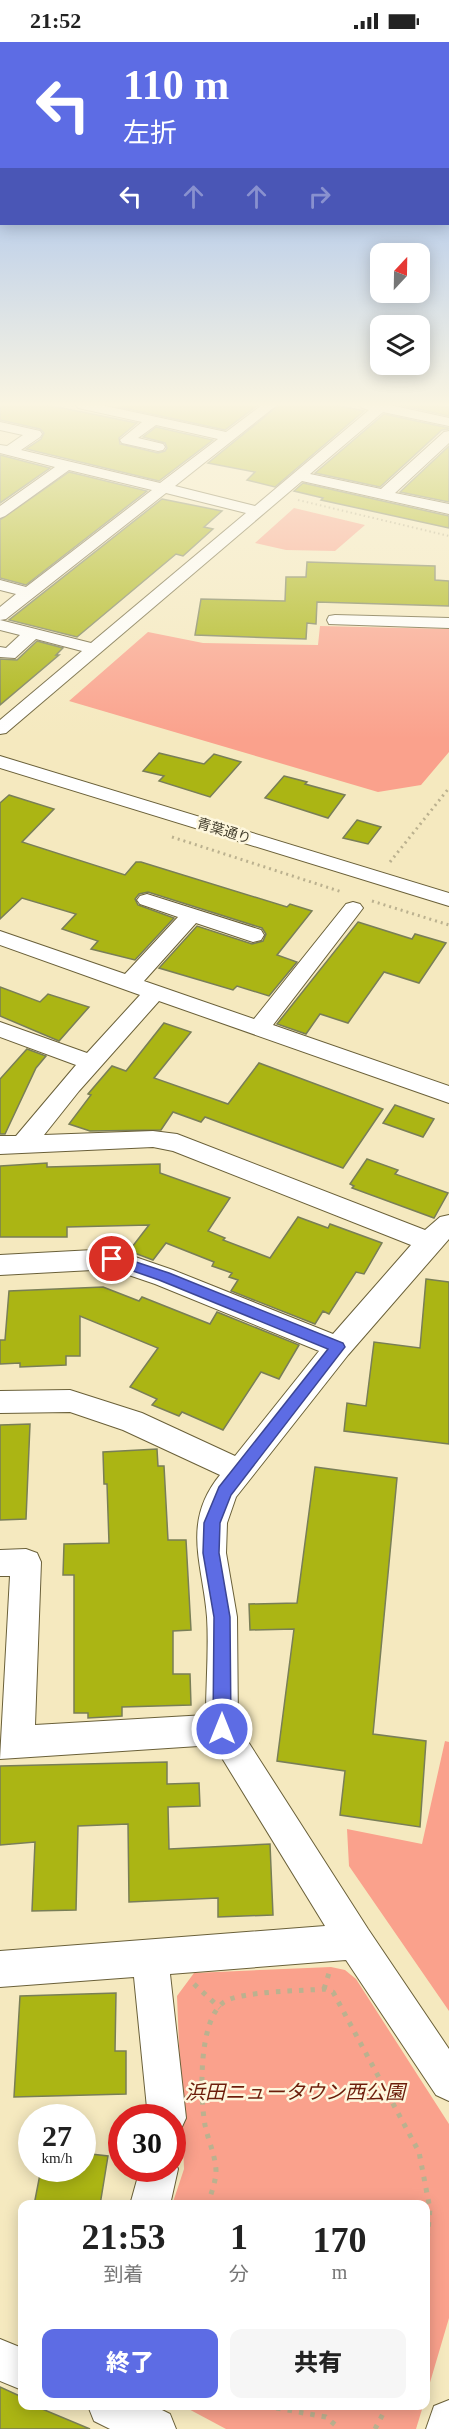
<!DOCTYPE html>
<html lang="ja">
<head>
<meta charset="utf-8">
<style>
	:root { --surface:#fff; --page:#f6f6f6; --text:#222; --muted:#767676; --accent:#5d6ce4 }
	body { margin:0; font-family:"Times New Roman","Noto Sans JP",serif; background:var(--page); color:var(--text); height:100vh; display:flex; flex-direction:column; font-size:22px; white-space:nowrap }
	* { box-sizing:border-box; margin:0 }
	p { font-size:20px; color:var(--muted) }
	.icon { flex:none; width:33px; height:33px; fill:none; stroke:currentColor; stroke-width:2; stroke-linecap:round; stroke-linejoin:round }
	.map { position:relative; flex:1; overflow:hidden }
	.sheet { position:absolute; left:18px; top:2158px; width:412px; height:210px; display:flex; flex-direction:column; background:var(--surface); border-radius:12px; box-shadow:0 3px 15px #0003 }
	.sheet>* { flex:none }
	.guide { position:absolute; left:0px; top:0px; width:450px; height:183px; box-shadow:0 3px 15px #0003; background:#5d6ce4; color:#fff; overflow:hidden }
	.needle { width:39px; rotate:22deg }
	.fabs { position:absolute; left:370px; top:201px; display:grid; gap:12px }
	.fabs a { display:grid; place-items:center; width:60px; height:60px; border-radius:12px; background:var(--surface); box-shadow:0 3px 15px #0003; font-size:30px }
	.speed { position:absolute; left:18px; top:2062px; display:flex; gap:12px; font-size:30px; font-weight:700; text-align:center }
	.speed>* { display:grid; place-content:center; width:78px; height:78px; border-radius:50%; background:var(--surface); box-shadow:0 3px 15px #0003; line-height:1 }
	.speed small { font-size:15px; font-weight:400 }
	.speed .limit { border:9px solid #d22; background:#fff; color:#111 }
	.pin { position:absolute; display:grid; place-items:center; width:51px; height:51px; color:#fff; margin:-26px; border:3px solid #fff; border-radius:50%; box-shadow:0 2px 6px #0007 }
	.me { position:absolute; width:66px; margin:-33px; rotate:0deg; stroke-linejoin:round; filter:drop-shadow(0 0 4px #0008) }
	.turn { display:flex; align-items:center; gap:21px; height:126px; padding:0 24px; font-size:27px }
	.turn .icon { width:78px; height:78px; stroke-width:2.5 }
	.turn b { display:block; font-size:42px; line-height:51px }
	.lanes { display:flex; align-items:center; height:57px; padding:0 24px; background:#0003; justify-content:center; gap:30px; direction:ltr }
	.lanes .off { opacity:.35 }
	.eta { display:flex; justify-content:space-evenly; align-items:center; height:102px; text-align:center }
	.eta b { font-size:36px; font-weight:800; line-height:42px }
	.primary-button { display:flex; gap:12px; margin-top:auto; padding:12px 24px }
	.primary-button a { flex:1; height:69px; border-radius:12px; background:var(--accent); color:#fff; font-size:24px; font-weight:800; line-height:69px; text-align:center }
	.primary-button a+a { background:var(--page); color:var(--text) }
	.status { display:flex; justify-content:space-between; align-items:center; height:42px; padding:0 30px; background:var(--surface); direction:ltr }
	.status svg { height:16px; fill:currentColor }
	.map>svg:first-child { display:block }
	.green { fill:#faa18c }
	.building { fill:#abb514; stroke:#797e57; stroke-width:1.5 }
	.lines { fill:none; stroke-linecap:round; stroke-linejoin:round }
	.minor-casing { stroke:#6a6039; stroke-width:2 }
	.path-far2 { stroke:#bbb18f; stroke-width:2; stroke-dasharray:1.5 3; stroke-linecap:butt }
	.path-far1 { stroke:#bbb18f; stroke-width:3; stroke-dasharray:2 4; stroke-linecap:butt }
	.path { stroke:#bbb18f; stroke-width:5; stroke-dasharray:4.5 7; stroke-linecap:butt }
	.minor { fill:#fff; fill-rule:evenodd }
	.route { fill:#5d6ce4; stroke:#3c4694; stroke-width:1.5 }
	.labels { text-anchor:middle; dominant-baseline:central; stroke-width:5; stroke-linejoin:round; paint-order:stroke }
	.far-street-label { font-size:14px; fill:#423d2c; stroke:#fef7dd }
	.near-park-label { font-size:20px; font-style:italic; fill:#6c1d0b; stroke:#fef7dd }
</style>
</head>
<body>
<div class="status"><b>21:52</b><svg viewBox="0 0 49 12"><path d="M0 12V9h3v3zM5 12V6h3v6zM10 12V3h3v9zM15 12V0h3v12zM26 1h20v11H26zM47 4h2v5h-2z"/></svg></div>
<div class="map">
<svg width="449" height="2387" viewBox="0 0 449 2387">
	<rect width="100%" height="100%" fill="#f5e9bf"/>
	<g class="green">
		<polygon points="294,466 365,483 335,509 286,508 255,501"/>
		<polygon points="320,584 449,587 449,710 421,743 378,750 69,659 148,590 203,601 318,603"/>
		<polygon points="445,1699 449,1700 449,1969 349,1824 347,1787 422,1802"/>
		<polygon points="331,1925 345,1928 356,1937 449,2082 449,2276 426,2354 426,2163 172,2163 184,2127 177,1954 194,1931"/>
		<polygon points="183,2364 423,2364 416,2387 226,2387"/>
	</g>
	<g class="building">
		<polygon points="0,363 47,363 137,381 119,396 120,402 158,411 165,409 167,406 165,401 143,395 156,385 213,398 159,439 26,407 41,397 44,391 40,387 0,378"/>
		<polygon points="121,363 258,363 225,388 119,365"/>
		<polygon points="279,363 336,363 364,369 275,445 247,438 255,430 208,421"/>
		<polygon points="400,363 435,363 449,365 449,374"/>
		<polygon points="384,372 449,386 449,387 442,388 380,445 315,431"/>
		<polygon points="449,404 449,460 400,450"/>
		<polygon points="0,413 50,426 0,461"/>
		<polygon points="69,430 147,449 26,543 0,536 0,478"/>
		<polygon points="303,441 449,474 449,486 321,458 323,456 294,449"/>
		<polygon points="162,457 222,469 204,485 213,487 183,514 176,512 77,595 9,578"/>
		<polygon points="307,520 435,524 435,538 449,539 449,564 317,560 316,582 307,581 306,597 195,593 201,557 285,559 286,535 306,535"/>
		<polygon points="37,599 63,606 56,613 59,613 0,663 0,617 17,618"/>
		<polygon points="159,711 204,722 214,712 241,720 210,755 159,739 164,734 143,729"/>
		<polygon points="284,734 307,740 305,742 345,753 328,776 265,756"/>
		<polygon points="9,753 54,767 22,800 125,833 136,820 141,820 287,865 290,862 312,869 277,913 297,920 269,954 237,944 233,948 159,926 197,884 252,902 263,899 266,892 262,886 148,850 139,852 135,857 138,863 174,876 135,918 91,907 98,899 62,887 76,872 22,856 0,877 0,761"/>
		<polygon points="357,778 381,785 368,802 343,796"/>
		<polygon points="358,880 412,897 415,892 446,901 419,941 384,930 348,981 320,972 306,992 277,982"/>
		<polygon points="0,945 40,960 48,952 89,965 59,999 0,974"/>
		<polygon points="164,981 191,990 154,1036 228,1062 259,1021 383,1067 343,1126 205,1075 201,1080 173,1070 161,1088 90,1089 69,1082 91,1053 88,1052 112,1024 126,1029"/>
		<polygon points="27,1007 46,1014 36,1026 5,1092 0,1092 0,1037"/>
		<polygon points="395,1063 434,1077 423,1095 383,1081"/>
		<polygon points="367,1117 398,1128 395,1132 448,1151 434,1176 352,1146 354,1144 350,1142"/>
		<polygon points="47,1121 47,1125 160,1122 160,1131 230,1156 208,1189 225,1196 223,1198 270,1216 298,1175 328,1186 330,1182 382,1201 364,1232 356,1230 329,1272 323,1269 315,1282 231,1249 238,1238 229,1235 232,1231 212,1224 214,1220 166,1201 153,1218 129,1209 149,1183 67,1185 67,1195 0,1195 0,1124"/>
		<polygon points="426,1237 449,1240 449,1402 344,1389 347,1361 366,1364 374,1300 420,1306"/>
		<polygon points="103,1245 139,1259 142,1255 210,1282 217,1270 299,1303 279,1337 261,1330 223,1388 182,1370 179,1374 152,1363 157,1357 130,1345 158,1306 80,1274 80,1314 66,1314 66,1323 20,1325 20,1321 0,1322 0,1298 5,1298 9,1249"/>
		<polygon points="30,1382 26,1477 0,1478 0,1383"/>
		<polygon points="157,1407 158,1424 164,1424 168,1498 186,1498 191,1588 173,1589 173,1632 190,1632 191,1663 122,1665 122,1674 88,1676 88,1671 74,1671 74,1533 63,1533 64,1502 109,1501 107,1442 104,1442 103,1410"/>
		<polygon points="315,1425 397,1436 373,1692 426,1699 420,1785 340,1773 345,1729 277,1719 294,1587 250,1588 249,1562 297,1561"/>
		<polygon points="167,1720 167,1742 199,1741 200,1764 168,1765 169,1807 270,1802 273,1873 218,1875 218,1856 129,1860 128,1782 78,1784 76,1868 32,1869 35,1800 0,1803 0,1724"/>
		<polygon points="116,1951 115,2009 126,2009 126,2052 14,2055 20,1954"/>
		<polygon points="82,2111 108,2114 100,2163 34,2163 40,2132 66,2136 68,2127 82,2127"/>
		<polygon points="0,2345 22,2355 22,2364 35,2364 90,2387 0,2387"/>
	</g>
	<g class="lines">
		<g class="minor-casing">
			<g id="minor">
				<path d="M76,363H101L226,390L262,363H277L175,444L255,464L369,368L362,366L360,363H390L449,376V384L383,370L310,432L381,447L444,390L449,389V401L395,451L449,462V472L302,439L6,691L0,692V678L82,609L36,597L15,616L0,615V605L6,606L20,593L0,588V565L16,552L0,548V538L26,545L152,448L69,428L5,474L0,476V464L55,425L0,411V403L7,404L23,393L0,388V380L40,389L42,392L40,395L21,408L160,441L218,397L156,383L138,396L163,402L165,405L163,408L158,409L122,401L120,398L142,380L78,366ZM166,451L246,471L91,601L0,578L6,577Z"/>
				<polygon points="335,573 449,576 449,586 329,582 327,578 329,574"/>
				<polygon points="0,714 449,851 449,864 0,726"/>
				<path d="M147,852L261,888L264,893L261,898L253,900L196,881L144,939L254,977L346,862L353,860L360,862L363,866L360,870L273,983L449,1044V1061L159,959L79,1049L44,1093L153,1089L177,1092L425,1188L440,1175L449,1173V1197L348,1313L236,1455L227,1481L226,1511L237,1575L238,1684L368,1887L449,2007V2059L436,2053L346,1918L170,1932L186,2076L180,2089L172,2093V2076H148L134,1935L0,1945V1909L325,1884L214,1703L0,1717L10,1534H0V1508L26,1507L37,1511L41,1520L35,1683L206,1673C206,1640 209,1607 207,1575C203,1522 181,1481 220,1433L123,1388L70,1370L0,1371V1349L70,1348L142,1371L235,1414L319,1309L155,1242L111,1227L0,1233V1213L112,1207L173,1228L333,1292L411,1203L173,1109L153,1105L0,1112V1094H16L76,1023L0,995V980L87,1011L140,953L0,903V889L125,932L178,875L140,862L137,858L140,854Z"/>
				<polygon points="172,2113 178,2127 170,2163 130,2163 140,2127 172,2127"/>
				<polygon points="0,2297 22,2306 22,2348 0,2339"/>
				<polygon points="449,2358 449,2387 426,2387 434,2364"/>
				<polygon points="88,2364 154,2364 170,2372 176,2387 110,2387 94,2379"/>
			</g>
		</g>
		<polyline class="path-far2" points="298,458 449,494"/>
		<g class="path-far1">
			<polyline points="172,795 342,850"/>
			<polyline points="390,820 449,746"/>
			<polyline points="372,859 449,883"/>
		</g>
		<g class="path">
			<polyline points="194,1942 220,1966"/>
			<polyline points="324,1947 329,1931"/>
			<path d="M207,2163C211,2152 216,2140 216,2128C215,2112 208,2098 205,2083C200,2055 198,1978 224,1960C241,1949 302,1949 324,1947L333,1950L419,2110L430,2167L426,2211"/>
			<polyline points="265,2364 326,2375 340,2387"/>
			<polyline points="375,2387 387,2364"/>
		</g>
		<use href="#minor" class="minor"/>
	</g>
	<linearGradient id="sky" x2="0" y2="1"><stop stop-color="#86aef1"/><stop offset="0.52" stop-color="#faf5e2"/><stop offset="1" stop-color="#faf5e2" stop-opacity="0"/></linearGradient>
	<rect width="449" height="697" fill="url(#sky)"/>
	<polygon class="route" points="112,1212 169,1231 343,1301 345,1305 231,1453 220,1481 219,1511 230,1575 231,1687 228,1693 222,1696 216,1693 213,1687 214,1575 203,1511 204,1481 219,1445 328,1307 159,1238 107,1220 105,1217 107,1213"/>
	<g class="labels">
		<g class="far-street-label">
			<text transform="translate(224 789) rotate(17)">青葉通り</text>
		</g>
		<g class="near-park-label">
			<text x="295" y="2050">浜田ニュータウン西公園</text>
		</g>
	</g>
</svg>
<div class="fabs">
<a><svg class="needle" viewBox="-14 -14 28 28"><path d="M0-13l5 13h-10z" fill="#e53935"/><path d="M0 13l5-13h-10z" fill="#767676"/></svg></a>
<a><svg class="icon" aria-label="layers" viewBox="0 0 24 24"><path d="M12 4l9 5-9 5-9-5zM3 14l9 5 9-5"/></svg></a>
</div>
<div class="speed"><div>27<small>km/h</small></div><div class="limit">30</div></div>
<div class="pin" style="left:112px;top:1217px;background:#d93025"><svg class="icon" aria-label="arrive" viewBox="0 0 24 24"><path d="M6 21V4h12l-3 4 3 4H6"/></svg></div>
<svg class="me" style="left:222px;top:1687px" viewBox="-20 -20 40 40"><circle r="17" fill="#5d6ce4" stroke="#fff" stroke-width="3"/><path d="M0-11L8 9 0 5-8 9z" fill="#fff"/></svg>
<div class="guide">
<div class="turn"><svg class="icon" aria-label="left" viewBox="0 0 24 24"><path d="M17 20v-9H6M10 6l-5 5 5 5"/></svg><div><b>110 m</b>左折</div></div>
<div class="lanes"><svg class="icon" aria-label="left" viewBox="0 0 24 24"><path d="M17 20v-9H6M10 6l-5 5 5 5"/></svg><svg class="icon off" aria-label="ahead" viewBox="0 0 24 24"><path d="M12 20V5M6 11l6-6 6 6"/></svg><svg class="icon off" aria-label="ahead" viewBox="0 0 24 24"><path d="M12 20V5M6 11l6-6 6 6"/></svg><svg class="icon off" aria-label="right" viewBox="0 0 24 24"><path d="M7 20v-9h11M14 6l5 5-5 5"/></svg></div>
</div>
<section class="sheet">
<div class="eta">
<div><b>21:53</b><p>到着</p></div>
<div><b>1</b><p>分</p></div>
<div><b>170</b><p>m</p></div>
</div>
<div class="primary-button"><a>終了</a><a>共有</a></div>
</section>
</div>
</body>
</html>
